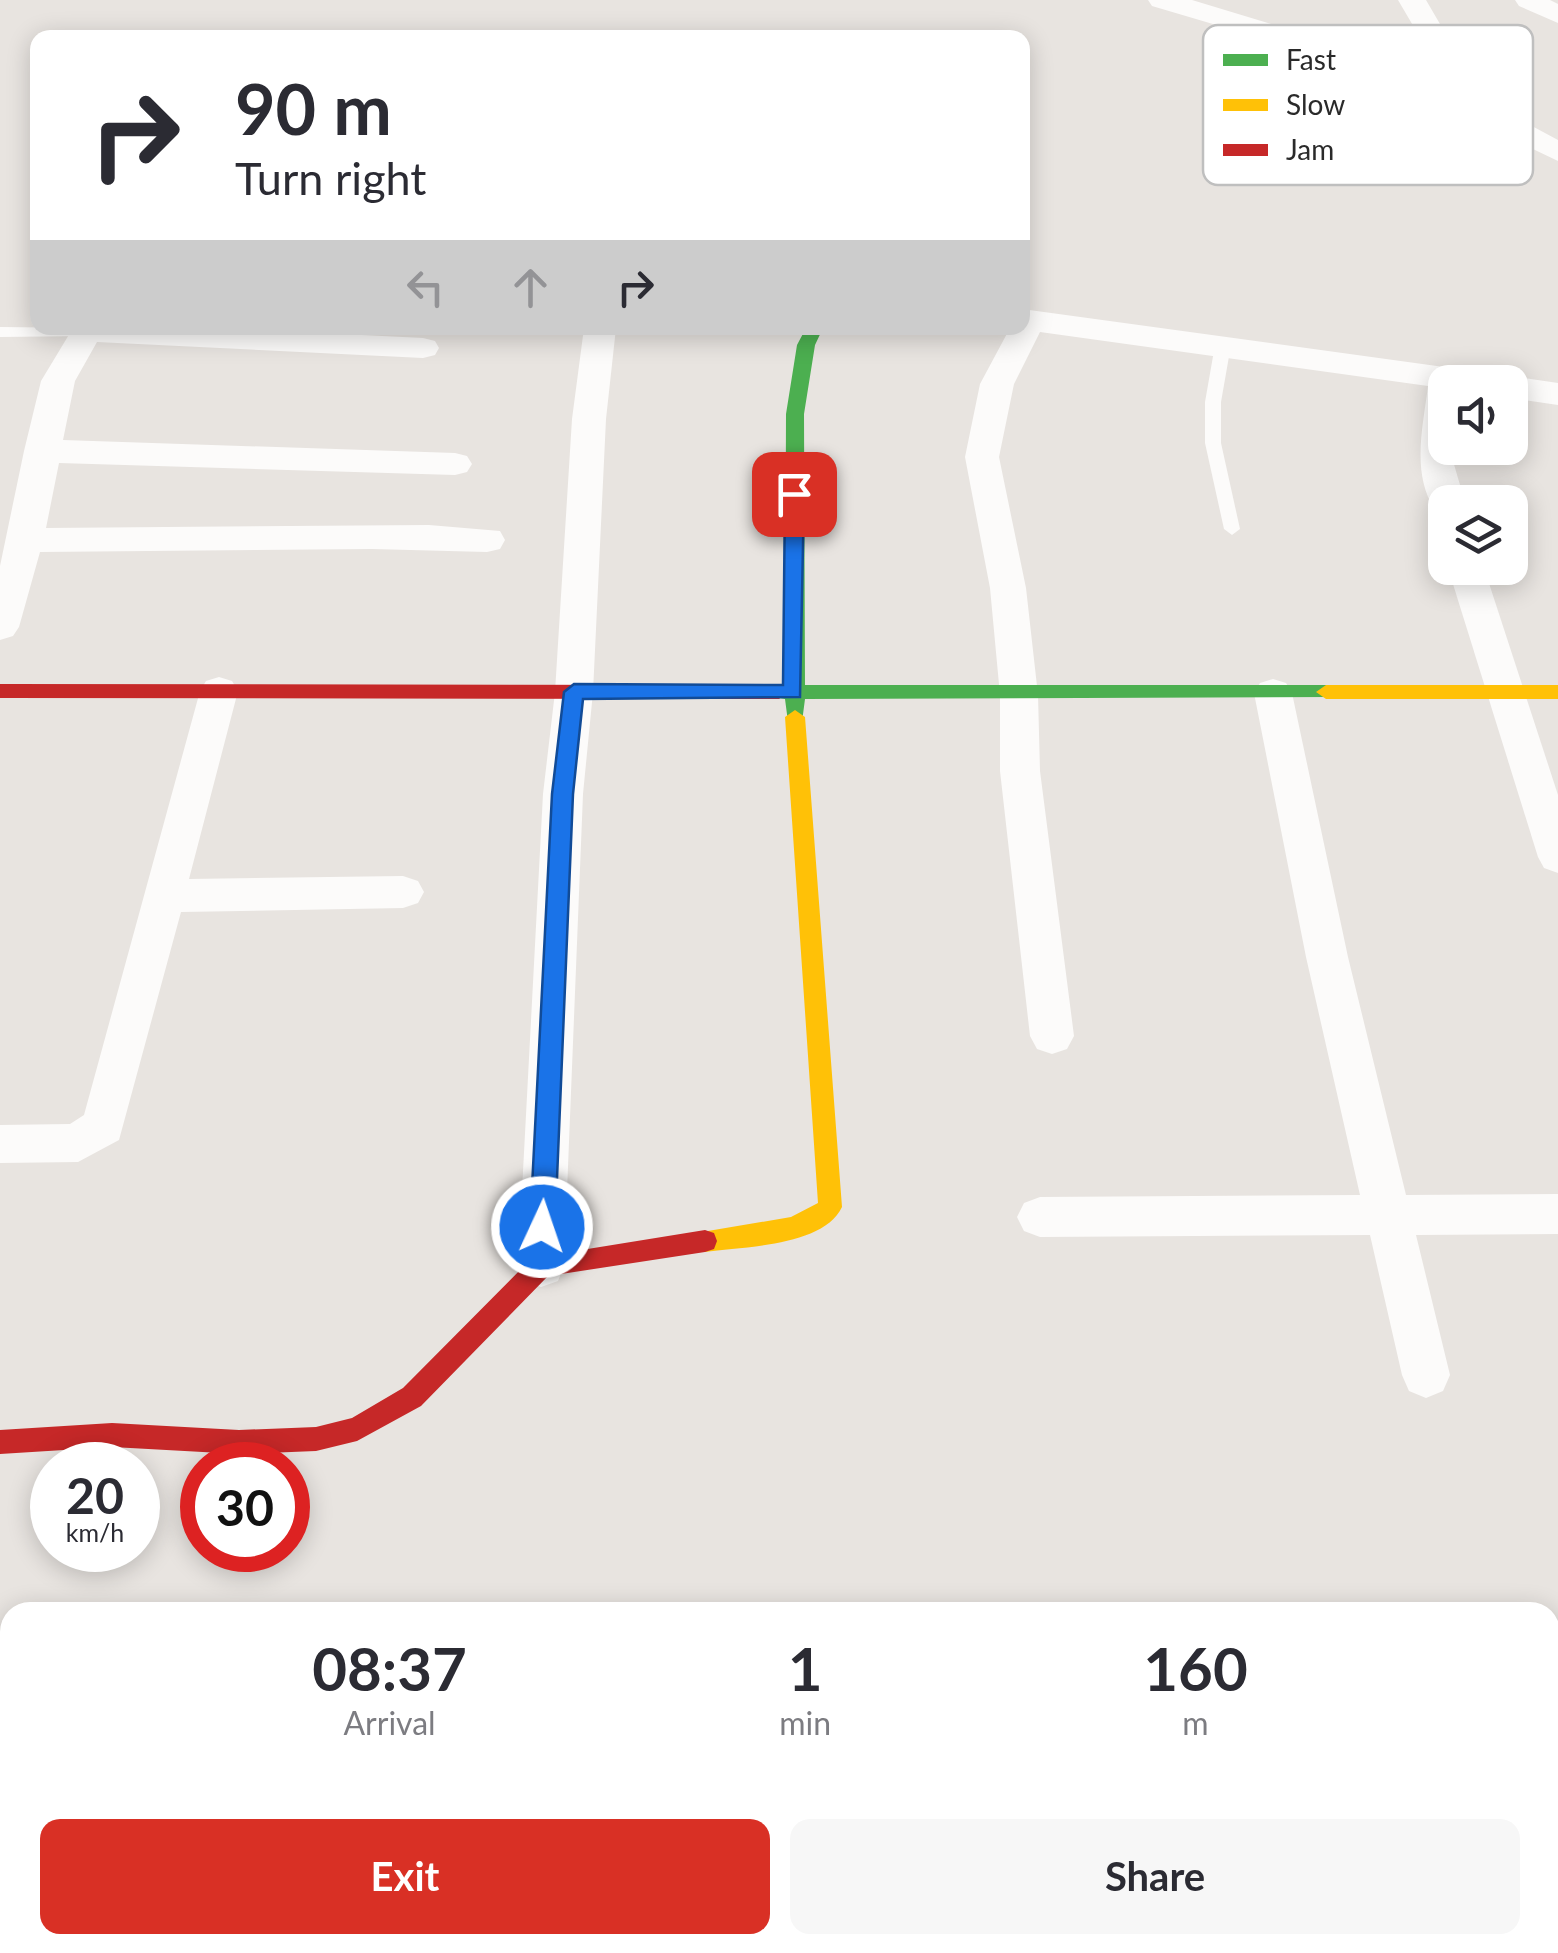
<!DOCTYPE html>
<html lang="en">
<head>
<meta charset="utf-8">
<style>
	:root { --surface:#fff; --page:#f7f7f7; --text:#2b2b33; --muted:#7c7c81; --accent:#d93025 }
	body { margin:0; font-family:Lato,sans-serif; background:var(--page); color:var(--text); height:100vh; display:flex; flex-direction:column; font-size:38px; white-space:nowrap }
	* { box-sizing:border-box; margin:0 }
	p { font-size:32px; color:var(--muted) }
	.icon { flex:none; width:55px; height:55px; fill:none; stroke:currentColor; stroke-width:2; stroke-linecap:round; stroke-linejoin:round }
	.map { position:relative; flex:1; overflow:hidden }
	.panel { position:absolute; left:0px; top:1602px; width:1560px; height:352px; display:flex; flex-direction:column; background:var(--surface); border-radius:30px 30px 0 0; box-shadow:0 5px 25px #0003 }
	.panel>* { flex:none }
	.guide { position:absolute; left:30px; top:30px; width:1000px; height:305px; border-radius:20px; box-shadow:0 5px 25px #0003; background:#fff; color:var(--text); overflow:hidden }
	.buttons { position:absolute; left:1428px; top:365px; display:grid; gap:20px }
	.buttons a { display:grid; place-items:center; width:100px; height:100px; border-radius:20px; background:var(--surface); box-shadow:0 5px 25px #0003; font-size:50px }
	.speed { position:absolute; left:30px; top:1442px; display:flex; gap:20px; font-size:50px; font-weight:700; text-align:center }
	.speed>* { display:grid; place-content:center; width:130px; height:130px; border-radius:50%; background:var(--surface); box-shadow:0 5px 25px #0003; line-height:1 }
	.speed small { font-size:25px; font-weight:400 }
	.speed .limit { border:15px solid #d22; background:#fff; color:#111 }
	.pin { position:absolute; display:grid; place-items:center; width:85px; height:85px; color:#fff; margin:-42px; border-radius:20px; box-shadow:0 5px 15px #0006 }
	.me { position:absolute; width:110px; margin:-55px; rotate:3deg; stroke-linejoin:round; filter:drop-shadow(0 0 8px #0008) }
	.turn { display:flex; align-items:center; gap:35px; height:210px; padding:0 40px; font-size:45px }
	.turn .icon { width:130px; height:130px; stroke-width:2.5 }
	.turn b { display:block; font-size:70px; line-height:85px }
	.lanes { display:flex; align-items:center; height:95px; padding:0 40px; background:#0003; justify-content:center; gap:50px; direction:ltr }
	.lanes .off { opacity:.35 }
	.eta { display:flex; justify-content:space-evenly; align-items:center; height:170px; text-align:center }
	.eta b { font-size:60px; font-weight:700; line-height:70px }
	.button { display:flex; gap:20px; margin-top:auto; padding:20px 40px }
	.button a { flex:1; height:115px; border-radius:20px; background:var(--accent); color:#fff; font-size:40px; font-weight:700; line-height:115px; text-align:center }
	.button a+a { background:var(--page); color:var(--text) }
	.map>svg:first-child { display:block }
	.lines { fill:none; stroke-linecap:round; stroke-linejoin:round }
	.lane { fill:#fcfbfa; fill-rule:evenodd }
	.street { fill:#fcfbfa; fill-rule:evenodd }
	.fast { fill:#4caf50; fill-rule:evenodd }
	.slow { fill:#ffc107; fill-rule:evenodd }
	.jam { fill:#c62828; fill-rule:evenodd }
	.route { fill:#1a73e8; stroke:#114b97; stroke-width:2.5 }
	.key { fill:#fff; stroke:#bfbfbf; stroke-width:2.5 }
	.key-label { font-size:28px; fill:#2a2a2a }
</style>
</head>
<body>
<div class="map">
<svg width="1558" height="1953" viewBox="0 0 1558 1953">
	<rect width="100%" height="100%" fill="#e8e4e0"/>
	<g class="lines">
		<g class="lane">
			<polygon points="0,327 92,328 95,331 87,336 0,337"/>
			<polygon points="1223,340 1231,345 1221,402 1221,443 1240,529 1232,535 1224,529 1205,443 1205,402 1215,345"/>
		</g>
		<g class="street">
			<polygon points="1148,0 1192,0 1225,10 1376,56 1458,89 1428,51 1398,0 1426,0 1454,48 1501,105 1498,108 1558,140 1558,161 1404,87 1307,52 1152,6"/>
			<polygon points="1515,0 1550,0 1558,4 1558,23 1519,6"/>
			<path d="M1022,309L1473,371L1485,375L1490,382H1445V448H1455L1453,461L1465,502H1445V513L1435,510C1411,473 1423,427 1428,386L1040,332L1014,384L999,457L1026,588L1038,695L1040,771L1074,1036L1067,1049L1052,1054L1037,1049L1030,1036L1000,771V695L990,588L965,457L980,384L1010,328H1022Z"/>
			<polygon points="73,328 218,328 423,338 435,341 439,348 435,355 423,358 97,342 75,381 63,440 455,453 467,456 472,464 467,472 455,475 59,463 46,528 429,525 500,531 505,540 500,549 487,552 372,549 40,552 19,627 13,636 0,640 0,566 24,451 41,381"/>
			<polygon points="584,328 616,328 606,419 593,692 583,794 564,1266 558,1281 541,1287 524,1281 518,1266 543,794 555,692 572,419"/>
			<polygon points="1510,376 1558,383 1558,405 1510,398 1510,382 1496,382"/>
			<polygon points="1448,568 1484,568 1558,795 1558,873 1544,868 1538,857"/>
			<polygon points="219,677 232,681 238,691 189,879 403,876 418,881 424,892 418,903 403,908 181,912 119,1140 78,1162 0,1163 0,1125 70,1124 84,1115 200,691 206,681"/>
			<polygon points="1273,679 1286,683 1292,693 1348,957 1406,1195 1558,1194 1558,1234 1416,1235 1450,1375 1443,1391 1426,1398 1409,1391 1402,1375 1370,1235 1040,1237 1024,1231 1017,1217 1024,1203 1040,1197 1360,1195 1306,957 1254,693 1260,683"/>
		</g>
		<polygon class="fast" points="806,328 823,328 815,345 804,414 805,685 1326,685 1333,687 1336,692 1333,697 805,699 802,722 788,722 785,699 772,697 769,692 772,687 785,685 786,414 797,345"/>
		<g class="slow">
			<polygon points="1326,685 1558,685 1558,699 1326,699 1316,692"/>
			<path d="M795,710L805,717L842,1207C824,1246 743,1247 705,1252L696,1249L693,1241L696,1233L791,1217L818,1203L785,717Z"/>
		</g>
		<g class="jam">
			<polygon points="0,684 779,685 789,692 779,699 0,698"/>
			<polygon points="705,1230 714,1233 717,1241 714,1249 705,1252 548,1276 421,1406 357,1441 316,1451 239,1454 112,1447 0,1454 0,1430 112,1423 239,1430 316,1427 352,1418 403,1388 532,1258"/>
		</g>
	</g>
	<polygon class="route" points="794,487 804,494 800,697 583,699 573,794 555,1227 551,1234 542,1238 534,1234 530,1227 552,794 564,692 574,684 783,685 785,494"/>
	<rect x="1203" y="25" width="330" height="160" rx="15" class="key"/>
	<rect x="1223" y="54" width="45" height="12" fill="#4caf50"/>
	<rect x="1223" y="99" width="45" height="12" fill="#ffc107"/>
	<rect x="1223" y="144" width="45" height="12" fill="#c62828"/>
	<g class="key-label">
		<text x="1286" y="70">Fast</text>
		<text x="1286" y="115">Slow</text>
		<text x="1286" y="160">Jam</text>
	</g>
</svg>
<div class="buttons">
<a><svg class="icon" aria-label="sound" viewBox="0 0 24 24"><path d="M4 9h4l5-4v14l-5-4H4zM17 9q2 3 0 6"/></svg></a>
<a><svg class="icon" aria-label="layers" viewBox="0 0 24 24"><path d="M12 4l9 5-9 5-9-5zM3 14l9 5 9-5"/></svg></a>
</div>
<div class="speed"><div>20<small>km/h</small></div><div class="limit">30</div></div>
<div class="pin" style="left:794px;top:494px;background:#d93025"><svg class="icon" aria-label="arrive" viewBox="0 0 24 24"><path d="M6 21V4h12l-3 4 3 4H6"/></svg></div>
<svg class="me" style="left:542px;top:1227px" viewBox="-20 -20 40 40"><circle r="17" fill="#1a73e8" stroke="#fff" stroke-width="3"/><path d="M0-11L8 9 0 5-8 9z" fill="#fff"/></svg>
<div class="guide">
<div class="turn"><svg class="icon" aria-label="right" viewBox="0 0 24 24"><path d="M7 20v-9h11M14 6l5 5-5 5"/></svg><div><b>90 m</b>Turn right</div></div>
<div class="lanes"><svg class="icon off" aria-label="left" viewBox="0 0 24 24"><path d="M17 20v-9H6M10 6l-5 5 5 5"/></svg><svg class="icon off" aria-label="ahead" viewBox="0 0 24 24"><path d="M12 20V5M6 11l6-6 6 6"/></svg><svg class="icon" aria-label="right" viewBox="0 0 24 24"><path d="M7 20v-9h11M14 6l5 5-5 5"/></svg></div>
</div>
<section class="panel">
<div class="eta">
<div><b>08:37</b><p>Arrival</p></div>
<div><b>1</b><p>min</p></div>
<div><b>160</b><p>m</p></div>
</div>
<div class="button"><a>Exit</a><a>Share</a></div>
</section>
</div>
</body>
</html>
